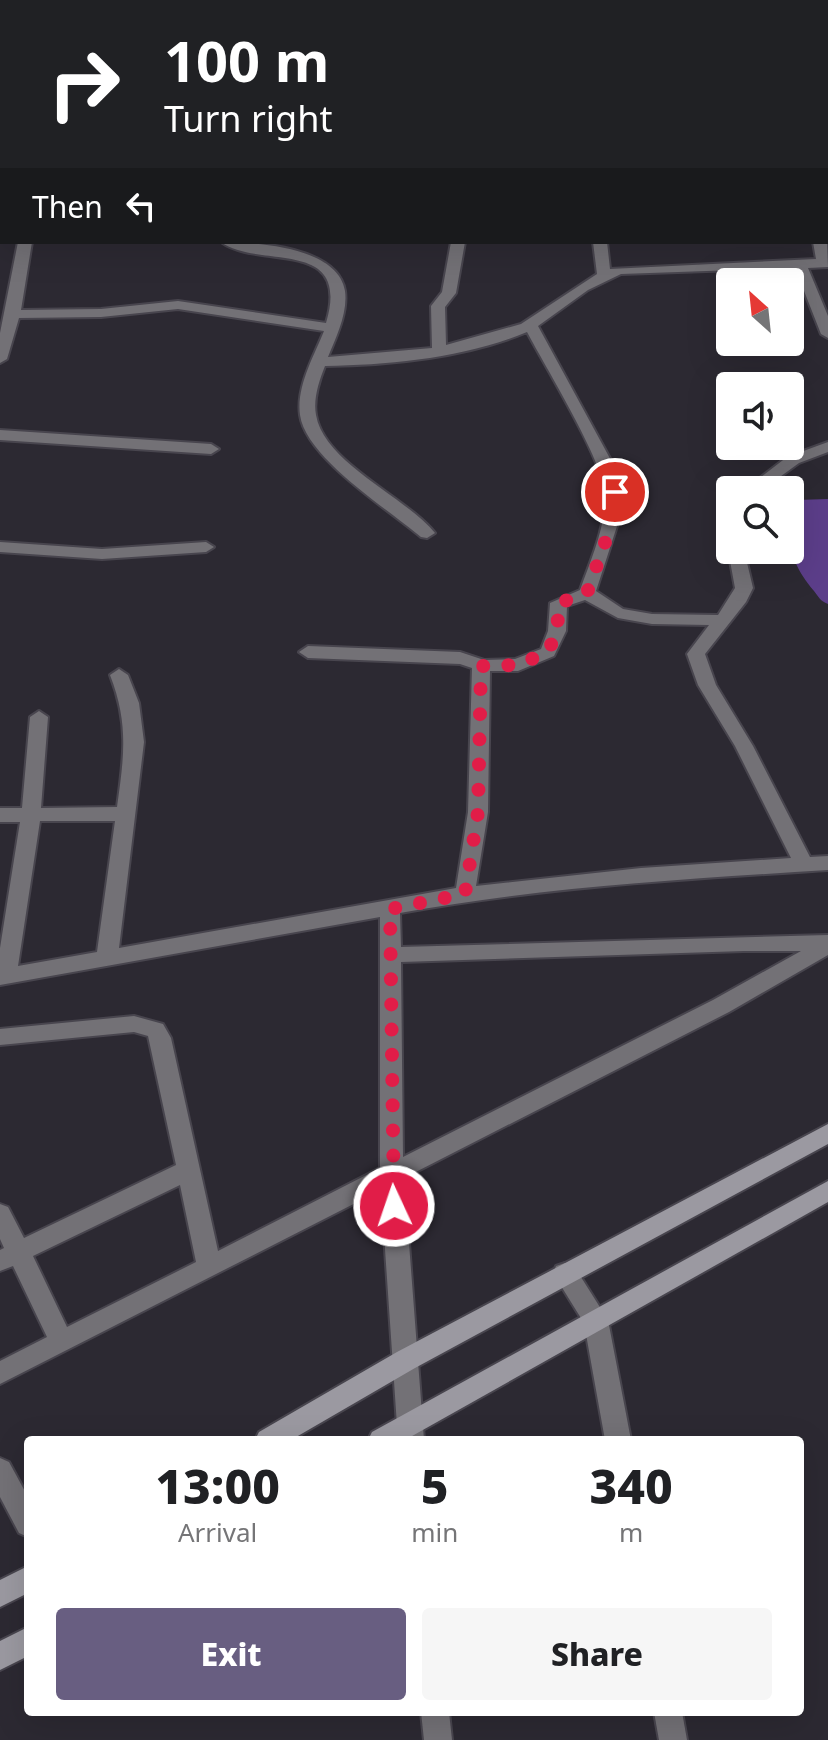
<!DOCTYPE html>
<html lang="en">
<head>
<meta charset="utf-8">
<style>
	:root { --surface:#fff; --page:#f6f6f6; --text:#202124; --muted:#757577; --accent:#685e81 }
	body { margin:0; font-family:"Noto Sans",sans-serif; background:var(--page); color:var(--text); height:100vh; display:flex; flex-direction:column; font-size:30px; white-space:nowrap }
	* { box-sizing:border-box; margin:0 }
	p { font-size:26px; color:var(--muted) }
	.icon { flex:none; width:44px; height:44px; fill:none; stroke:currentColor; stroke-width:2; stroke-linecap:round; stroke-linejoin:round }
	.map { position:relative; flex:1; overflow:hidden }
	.sheet { position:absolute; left:24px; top:1436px; width:780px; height:280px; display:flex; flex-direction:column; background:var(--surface); border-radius:8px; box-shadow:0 8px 32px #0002 }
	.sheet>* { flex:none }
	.hud { position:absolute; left:0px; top:0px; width:828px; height:244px; box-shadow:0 8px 32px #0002; background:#202124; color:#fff; overflow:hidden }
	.needle { width:52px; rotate:333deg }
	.tools { position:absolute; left:716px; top:268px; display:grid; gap:16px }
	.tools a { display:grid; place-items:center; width:88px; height:88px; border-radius:8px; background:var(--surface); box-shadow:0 8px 32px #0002; font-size:40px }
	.pin { position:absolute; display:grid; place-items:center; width:68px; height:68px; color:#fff; margin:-34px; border:4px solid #fff; border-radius:50%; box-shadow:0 2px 8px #0007 }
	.me { position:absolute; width:88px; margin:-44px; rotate:357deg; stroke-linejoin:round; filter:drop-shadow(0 0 6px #0008) }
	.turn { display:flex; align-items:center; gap:28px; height:168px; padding:0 32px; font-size:36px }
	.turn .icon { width:104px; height:104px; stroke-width:2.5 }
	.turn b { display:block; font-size:56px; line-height:68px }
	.then { display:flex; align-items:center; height:76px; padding:0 32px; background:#0003; gap:16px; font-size:30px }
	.eta { display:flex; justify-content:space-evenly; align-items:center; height:136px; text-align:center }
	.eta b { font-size:48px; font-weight:800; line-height:56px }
	.primary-button { display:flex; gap:16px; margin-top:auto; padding:16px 32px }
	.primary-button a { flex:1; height:92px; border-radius:8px; background:var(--accent); color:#fff; font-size:32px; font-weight:800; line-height:92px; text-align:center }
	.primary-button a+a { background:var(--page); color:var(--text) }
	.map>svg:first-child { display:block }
	.water { fill:#5c3e8a }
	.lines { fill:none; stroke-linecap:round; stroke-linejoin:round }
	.minor-casing { stroke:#48454e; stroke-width:4 }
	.tertiary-casing { stroke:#48454e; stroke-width:4 }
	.secondary-casing { stroke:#48454e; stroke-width:4 }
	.minor { fill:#737176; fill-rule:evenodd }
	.tertiary { fill:#737176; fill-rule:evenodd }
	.secondary { fill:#9b99a1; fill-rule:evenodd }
	.route { stroke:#e11d48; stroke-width:14; stroke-dasharray:0 25.2 }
</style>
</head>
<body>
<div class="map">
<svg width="828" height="1740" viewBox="0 0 828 1740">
	<rect width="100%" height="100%" fill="#2c2932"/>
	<path class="water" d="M828,499V604C820,601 819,597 814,591C786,557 789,542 796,500Z"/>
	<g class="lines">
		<g class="minor-casing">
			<g id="minor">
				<rect x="11" y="0" width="12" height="2"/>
				<polygon points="174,0 196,0 172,2"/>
				<polygon points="403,0 417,0 419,2 405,2"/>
				<polygon points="503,0 515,0 501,2"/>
				<polygon points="661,0 673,0 660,2"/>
				<rect x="0" y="9" width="2" height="6"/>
				<rect x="0" y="44" width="2" height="6"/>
				<rect x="0" y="230" width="2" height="8"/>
				<path d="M18,242H32L21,310L101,309L178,301L326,323C352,236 259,270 221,242C257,242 338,247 345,291C348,313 336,337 328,357L432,348L431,306L442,292L451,242H465L456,293L445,307L446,345L521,324L597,274L593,242H607L610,269L816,259L813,242H827L828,267L808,268L828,316V338L821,334L795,268L621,274L588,290L538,326L619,475V520L596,591L623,609L652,614L718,615L735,588L728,550L730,547V550H744L753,588L746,602L705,654L716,685L753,746L810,857L828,856V870C685,879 542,887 400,913L401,947L828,935V955L729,1012L404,1178L424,1440H398L381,1190L0,1384V1361L47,1337L13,1266L0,1271V1250L4,1248L0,1239V1204L8,1207L24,1238L176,1165L148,1036L134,1032L0,1045V1029L134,1016L163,1024L171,1038L218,1251L380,1168V917L0,985V948L20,822H0V808H22L30,717L39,711L48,717L41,808L117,807C124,757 129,724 110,675L119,669L128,675L139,703L144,742L119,948L456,888L468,812L472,668L460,664L308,658L299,652L308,646L460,652L484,660L515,659L541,649L548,631L550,603L580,590C591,559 606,527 605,494C604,462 545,366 527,332C465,358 391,365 325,366C319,381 313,399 316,415C324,463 406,497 435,533L427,538L421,537C388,509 306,458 300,415C296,387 314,356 324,331L178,309L101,317L19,318L7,359L0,363V333ZM585,600L618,618L652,624L709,625L687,654L698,685L735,746L791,858L641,868L476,886L488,812L490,671H518L554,656L566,631L567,606ZM40,821H115L97,952L18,966ZM744,951H801L713,1000L403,1157L401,962ZM180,1185L196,1262L67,1327L33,1256Z"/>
				<polygon points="0,430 211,444 219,449 211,454 0,440"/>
				<polygon points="828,442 828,452 799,463 762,490 744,490 787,457"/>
				<polygon points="0,542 102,549 206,542 214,547 206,552 102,559 0,552"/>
				<polygon points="565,1263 574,1266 608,1320 631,1440 605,1440 584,1323 553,1273 556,1266"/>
				<polygon points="0,1458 9,1462 28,1497 28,1537 19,1533 0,1497"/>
				<polygon points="421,1712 449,1712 452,1740 424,1740"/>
				<polygon points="654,1712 682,1712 687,1740 659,1740"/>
			</g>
		</g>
		<g class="tertiary-casing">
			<g id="tertiary">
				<polygon points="114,0 126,0 112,2"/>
				<polygon points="136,0 149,0 134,2"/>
				<polygon points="2,93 2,101 0,102 0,94"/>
				<polygon points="2,115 2,124 0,125 0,116"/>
			</g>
		</g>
		<g class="secondary-casing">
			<g id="secondary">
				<polygon points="828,1124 828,1144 415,1368 291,1440 255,1440 259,1432 397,1352"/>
				<polygon points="828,1181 828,1202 405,1440 368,1440 372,1432"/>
				<polygon points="28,1566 28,1593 0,1607 0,1580"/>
				<polygon points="28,1627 28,1656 0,1670 0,1641"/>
			</g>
		</g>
		<use href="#minor" class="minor"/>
		<use href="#tertiary" class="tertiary"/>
		<use href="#secondary" class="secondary"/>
	</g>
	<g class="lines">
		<polyline class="route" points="394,1206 390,909 465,894 478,812 481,666 518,665 548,652 557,631 559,603 587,593 613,520 615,492"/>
	</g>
</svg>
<div class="tools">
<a><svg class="needle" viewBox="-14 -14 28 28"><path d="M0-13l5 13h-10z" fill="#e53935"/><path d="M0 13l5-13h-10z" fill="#757577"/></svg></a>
<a><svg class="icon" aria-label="sound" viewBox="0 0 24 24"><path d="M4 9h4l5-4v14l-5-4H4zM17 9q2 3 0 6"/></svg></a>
<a><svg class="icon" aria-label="search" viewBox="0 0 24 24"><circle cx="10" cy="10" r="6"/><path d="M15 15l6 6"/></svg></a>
</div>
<div class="pin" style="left:615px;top:492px;background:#d93025"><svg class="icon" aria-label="arrive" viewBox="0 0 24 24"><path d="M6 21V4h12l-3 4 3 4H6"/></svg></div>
<svg class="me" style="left:394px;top:1206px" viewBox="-20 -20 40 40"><circle r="17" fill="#e11d48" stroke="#fff" stroke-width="3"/><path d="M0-11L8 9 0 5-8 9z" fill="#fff"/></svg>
<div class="hud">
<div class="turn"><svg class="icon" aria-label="right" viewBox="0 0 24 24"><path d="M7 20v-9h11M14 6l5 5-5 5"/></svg><div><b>100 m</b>Turn right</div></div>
<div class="then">Then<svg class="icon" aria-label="left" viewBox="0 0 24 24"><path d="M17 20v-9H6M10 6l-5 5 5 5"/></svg></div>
</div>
<section class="sheet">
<div class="eta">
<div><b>13:00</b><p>Arrival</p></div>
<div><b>5</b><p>min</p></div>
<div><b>340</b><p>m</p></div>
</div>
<div class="primary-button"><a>Exit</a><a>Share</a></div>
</section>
</div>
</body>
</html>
